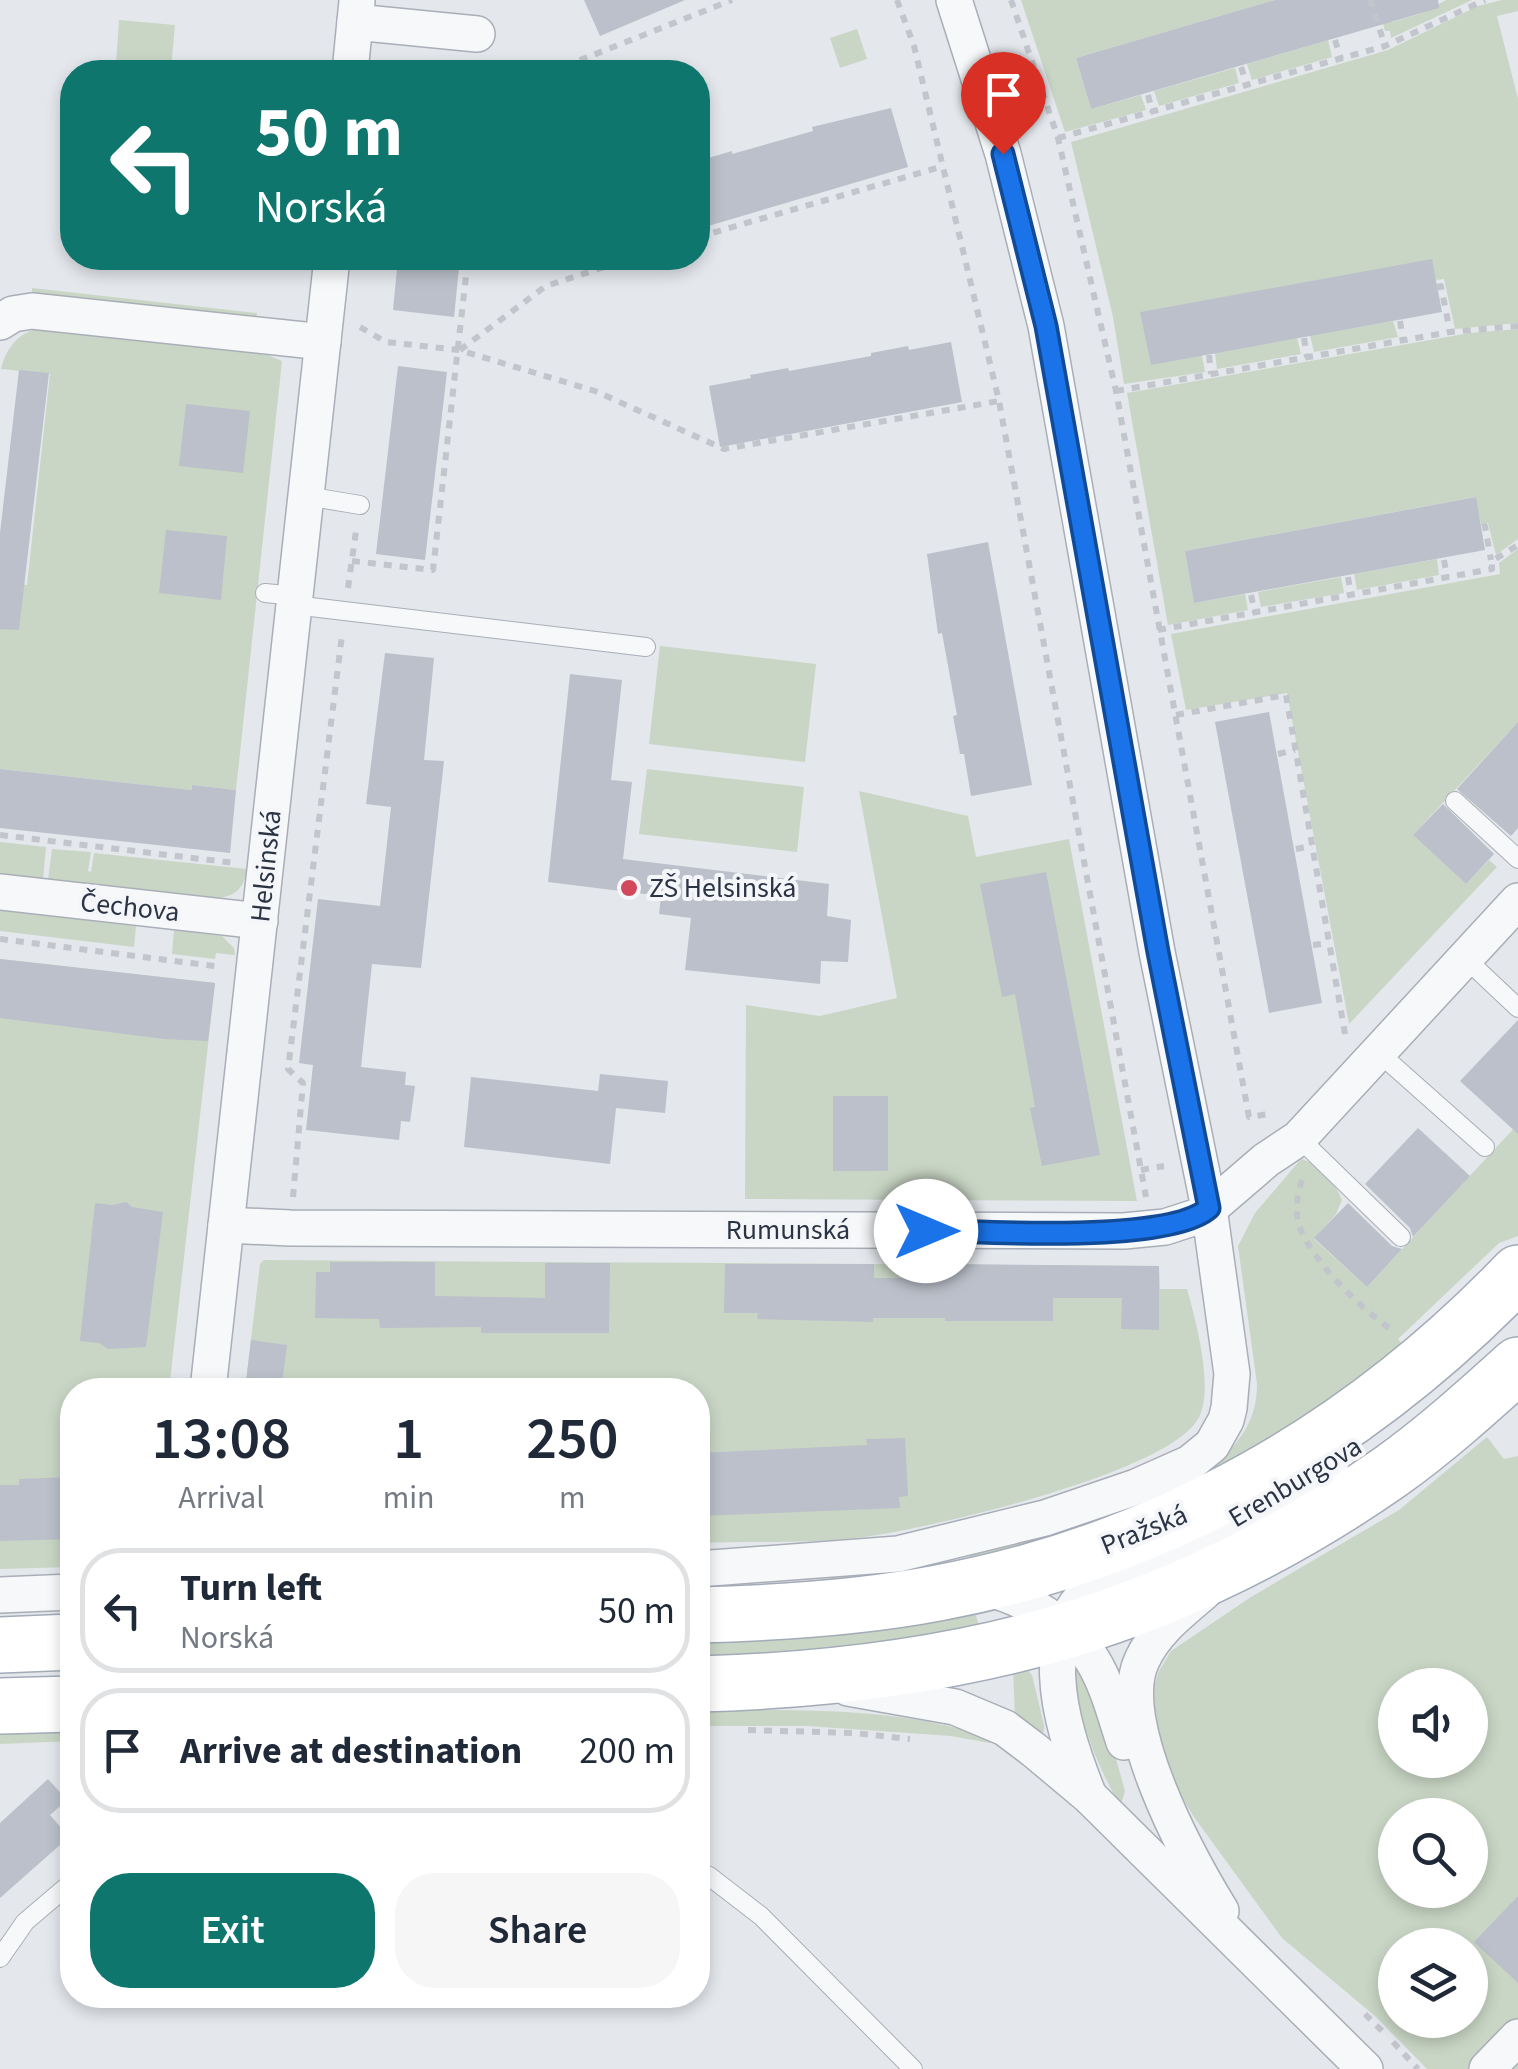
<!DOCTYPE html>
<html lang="en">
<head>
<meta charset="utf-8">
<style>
	:root { --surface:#fff; --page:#f6f6f7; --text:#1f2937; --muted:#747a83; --line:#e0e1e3; --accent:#0f766e }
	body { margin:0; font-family:"Source Sans 3",sans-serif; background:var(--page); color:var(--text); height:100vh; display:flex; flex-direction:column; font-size:38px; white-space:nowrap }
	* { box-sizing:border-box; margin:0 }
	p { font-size:32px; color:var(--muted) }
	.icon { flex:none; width:55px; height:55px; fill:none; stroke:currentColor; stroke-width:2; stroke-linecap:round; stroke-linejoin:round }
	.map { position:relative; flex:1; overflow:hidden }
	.sheet { position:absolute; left:60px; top:1378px; width:650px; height:630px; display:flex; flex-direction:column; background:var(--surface); border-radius:40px; box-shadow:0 5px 15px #0003 }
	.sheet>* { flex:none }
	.hud { position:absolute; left:60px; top:60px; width:650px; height:210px; border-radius:40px; box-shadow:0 5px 15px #0003; background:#0f766e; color:#fff; overflow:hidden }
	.fabs { position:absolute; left:1378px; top:1668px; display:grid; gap:20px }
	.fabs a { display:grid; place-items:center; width:110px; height:110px; border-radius:50%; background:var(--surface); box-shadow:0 5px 15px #0003; font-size:50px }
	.pin { position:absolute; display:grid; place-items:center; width:85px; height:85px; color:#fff; margin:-102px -42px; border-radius:50% 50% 50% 0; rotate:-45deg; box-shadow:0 0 10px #0007 }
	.pin .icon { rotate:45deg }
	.me { position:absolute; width:110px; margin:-55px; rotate:90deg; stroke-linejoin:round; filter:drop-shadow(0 0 8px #0008) }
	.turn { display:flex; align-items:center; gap:35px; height:210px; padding:0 30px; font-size:45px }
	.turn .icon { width:130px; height:130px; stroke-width:2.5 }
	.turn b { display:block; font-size:70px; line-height:85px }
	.eta { display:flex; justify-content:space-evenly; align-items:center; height:170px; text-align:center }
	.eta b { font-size:60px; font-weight:600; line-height:70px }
	.button { display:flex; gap:20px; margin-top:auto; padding:20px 30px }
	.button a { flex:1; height:115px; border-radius:40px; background:var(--accent); color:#fff; font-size:40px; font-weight:600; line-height:115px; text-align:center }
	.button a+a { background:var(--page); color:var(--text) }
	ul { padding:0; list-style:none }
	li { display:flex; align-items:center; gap:30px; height:125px; margin:0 20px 15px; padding:0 10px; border:5px solid var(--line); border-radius:40px }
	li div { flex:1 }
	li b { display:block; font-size:38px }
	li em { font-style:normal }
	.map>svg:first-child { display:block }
	.green { fill:#c9d6c5; fill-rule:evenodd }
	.building { fill:#bbc0ca }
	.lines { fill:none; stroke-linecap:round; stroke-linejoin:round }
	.lane-casing { stroke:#a9aeb7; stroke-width:20 }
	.street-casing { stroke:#a9aeb7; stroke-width:38 }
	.primary-casing { stroke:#a3abb8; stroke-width:58 }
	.path { stroke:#c2c5cb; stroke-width:6; stroke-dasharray:8 8; stroke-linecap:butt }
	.lane { stroke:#f7f8fa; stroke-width:18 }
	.street { stroke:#f7f8fa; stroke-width:35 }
	.primary { stroke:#fff; stroke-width:55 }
	.route-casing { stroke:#114b97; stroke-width:25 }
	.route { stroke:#1a73e8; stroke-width:18 }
	.poi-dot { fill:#d1495b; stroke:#f4f6f9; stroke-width:4 }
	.labels { text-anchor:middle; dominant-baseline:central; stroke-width:8; stroke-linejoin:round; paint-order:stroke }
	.street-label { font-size:28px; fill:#2b3445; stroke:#f4f6f9 }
	.poi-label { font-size:28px; fill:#2b3445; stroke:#f4f6f9; text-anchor:start }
</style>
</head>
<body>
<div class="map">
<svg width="1518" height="2069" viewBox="0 0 1518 2069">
	<rect width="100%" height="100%" fill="#e4e7ec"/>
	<g class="green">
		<polygon points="1021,0 1275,0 1076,58 1091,109 1141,95 1146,110 1065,132"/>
		<polygon points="1377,0 1392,22 1423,13 1446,0 1472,0 1391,38 1390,31 1385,31"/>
		<polygon points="1502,0 1518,0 1518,11 1497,16 1518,99 1518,323 1455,329 1444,279 1436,280 1431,260 1141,312 1151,364 1202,355 1205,372 1124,384 1113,317 1071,142 1388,50 1478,6"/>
		<polygon points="119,20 175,25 171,68 116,63"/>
		<polygon points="857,29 867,59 840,68 830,38"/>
		<polygon points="1328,40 1332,57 1252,80 1247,64"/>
		<polygon points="1235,68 1239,83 1159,106 1154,91"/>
		<polygon points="32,288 257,313 256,320 32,294"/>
		<polygon points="1393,321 1398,337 1314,352 1310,335"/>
		<path d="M39,328L268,355L282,361L236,790L192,785L190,790L0,769V583L27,585L50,374L1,369C7,347 17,334 39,328Z"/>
		<polygon points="1518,329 1518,539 1496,555 1488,523 1481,524 1475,497 1185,551 1194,603 1245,594 1248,610 1168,625 1127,393 1470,333"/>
		<polygon points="1297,338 1301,354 1217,369 1215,353"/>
		<polygon points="1518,549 1518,722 1413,835 1466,884 1489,860 1497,867 1349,1024 1287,693 1186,710 1171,634 1500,574 1499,563"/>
		<polygon points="1437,559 1439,575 1357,590 1354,574"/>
		<polygon points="1341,577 1344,593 1261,607 1258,592"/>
		<polygon points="660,646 816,664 805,762 649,744"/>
		<polygon points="647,769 804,787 797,852 639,834"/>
		<polygon points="859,791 968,816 976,857 1069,839 1137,1201 745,1199 746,1005 820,1016 897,998"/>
		<polygon points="0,842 46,847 43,880 0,875"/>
		<path d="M52,849L91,852L88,871L91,872L94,853L247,869C244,887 237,896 218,898L48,880Z"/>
		<polygon points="0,910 136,926 134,947 0,931"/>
		<polygon points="174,930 222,936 234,948 235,955 216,953 215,959 172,954"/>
		<polygon points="0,959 215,983 169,1390 72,1390 72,1567 0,1569"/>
		<path d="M1518,1124V1236L1499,1243L1398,1339L1403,1345L1323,1413L1151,1506L971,1563L969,1555L1027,1540L1217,1463C1242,1440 1257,1418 1257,1384L1238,1246L1255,1213L1301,1159C1320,1164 1335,1182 1342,1200L1336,1214L1314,1239L1367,1287Z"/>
		<path d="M264,1260L1159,1266L1160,1289H1187C1196,1321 1213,1385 1200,1415C1177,1472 927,1529 864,1537C810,1544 752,1541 698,1543V1390H245L260,1264Z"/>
		<path d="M1487,1437L1504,1459L1518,1456V2069H1427L1376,2017L1282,1938L1194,1817L1168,1774L1151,1718V1695L1159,1671L1171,1651L1251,1597L1399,1510ZM1395,1685H1470V1760H1395ZM1395,1815H1470V1890H1395ZM1395,1945H1470V2020H1395Z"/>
		<polygon points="974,1610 981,1631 907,1646 698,1662 698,1637"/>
		<polygon points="1026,1668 1032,1675 1044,1725 1044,1731 1040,1734 1015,1716 1013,1670"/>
		<path d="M1078,1668L1098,1695L1125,1791L1122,1801L1117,1800C1094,1758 1078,1717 1074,1670Z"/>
		<path d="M698,1709C788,1711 908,1705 992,1740L990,1743L951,1736L807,1726H698Z"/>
		<polygon points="72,1726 72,1741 0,1744 0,1728"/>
	</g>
	<g class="building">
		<polygon points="584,0 685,0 600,36"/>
		<polygon points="1275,0 1438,0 1439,8 1091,109 1076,58"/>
		<polygon points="891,108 908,167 698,229 698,161 732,151 732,154 813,131 812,127"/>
		<polygon points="398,258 460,258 454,317 393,310"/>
		<polygon points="1432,259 1442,312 1151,365 1140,312"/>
		<polygon points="951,342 962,402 720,447 709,386 751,378 750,375 788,368 789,371 871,356 871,353 908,346 909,350"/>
		<polygon points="398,366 447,372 425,560 376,554"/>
		<polygon points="19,370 49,373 19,630 0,629 0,533"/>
		<polygon points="186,404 250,411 243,473 179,466"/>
		<polygon points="1476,497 1485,550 1194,603 1185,551"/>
		<polygon points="166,530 227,536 221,600 159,593"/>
		<polygon points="988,542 1032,785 971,796 964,754 960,754 953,716 957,715 942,633 938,634 927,554"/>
		<polygon points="385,653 434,658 424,760 444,761 421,968 372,964 361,1067 406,1072 405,1085 415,1086 410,1122 401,1121 399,1140 306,1130 313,1065 299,1063 318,899 380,906 391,807 366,804"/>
		<polygon points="570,674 622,680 611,780 632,782 623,859 829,884 827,916 851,920 848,962 821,961 820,984 685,970 691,918 659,914 661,896 548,882"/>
		<polygon points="1269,712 1322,1003 1269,1013 1215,722"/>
		<polygon points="1518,722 1518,828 1511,836 1457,789"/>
		<polygon points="0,769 191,790 192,785 236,790 230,853 0,828"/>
		<polygon points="1443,804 1494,854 1466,884 1413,835"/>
		<polygon points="1046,872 1100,1155 1042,1166 1030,1108 1035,1107 1015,994 1002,997 980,884"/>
		<polygon points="0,959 215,983 208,1041 164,1039 0,1018"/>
		<polygon points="1518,1020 1518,1134 1460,1081"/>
		<polygon points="600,1074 668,1081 665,1113 616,1108 610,1164 464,1147 471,1077 598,1091"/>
		<rect x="833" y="1096" width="55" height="75"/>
		<polygon points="1418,1128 1470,1176 1413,1237 1410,1228 1365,1184"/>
		<polygon points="126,1202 132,1207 163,1212 146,1347 108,1349 99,1343 80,1341 95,1203 112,1205"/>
		<polygon points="1348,1203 1392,1246 1402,1249 1367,1287 1314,1238"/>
		<polygon points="330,1262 435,1262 435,1296 545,1298 545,1263 610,1263 609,1333 481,1333 481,1327 380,1328 379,1319 315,1318 316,1272 330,1272"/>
		<polygon points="725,1264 874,1264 874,1278 945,1278 945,1264 1159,1266 1159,1330 1121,1329 1122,1298 1053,1298 1053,1321 945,1321 945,1318 873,1318 873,1322 757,1319 758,1313 724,1313"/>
		<polygon points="251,1340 287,1345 281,1390 245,1390"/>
		<polygon points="905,1438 908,1496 899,1497 900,1508 698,1516 698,1453 867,1445 866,1439"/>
		<polygon points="72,1477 72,1539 0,1541 0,1485 19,1485 19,1479"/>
		<polygon points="48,1779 67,1800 50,1815 69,1837 0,1898 0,1823"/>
		<polygon points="1518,1896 1518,1983 1474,1942"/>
	</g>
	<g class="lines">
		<g class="lane-casing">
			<g id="lane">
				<polyline points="306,496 360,505"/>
				<polyline points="265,593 296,596"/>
				<polyline points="294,605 646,647"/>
				<polyline points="1455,801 1518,859"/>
				<polyline points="1465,958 1518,1008"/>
				<polyline points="1378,1052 1485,1147"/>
				<polyline points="1299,1138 1401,1237"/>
				<polyline points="698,1871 709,1876 761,1916 913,2069"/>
				<polyline points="0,1958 25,1922 72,1882"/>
			</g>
		</g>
		<g class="street-casing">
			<g id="street">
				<polyline points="355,22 477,34"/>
				<polyline points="350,72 357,1"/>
				<polyline points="0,322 13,314 32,311 323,342"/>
				<polyline points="0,892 260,921"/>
				<polyline points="226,1225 290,1228 1124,1231 1165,1227 1202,1215 1266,1160 1299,1138 1518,901"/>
				<polyline points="208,1390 332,258"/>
				<polyline points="698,1569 898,1554 1045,1518 1136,1487 1190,1463 1212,1445 1226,1420 1229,1408 1232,1374 1209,1208 1157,952 1046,326 1003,154 954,0"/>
				<path d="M983,1588C1022,1595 1072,1626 1093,1661C1108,1686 1115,1715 1124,1742"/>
				<path d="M1204,1592C1181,1612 1155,1631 1142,1660C1113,1721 1188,1857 1221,1911"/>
				<polyline points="0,1595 72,1592"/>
				<polyline points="848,1688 955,1707 1005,1728 1034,1750 1089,1796 1365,2069"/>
				<path d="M1087,1791C1060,1722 1029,1625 1107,1576C1132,1561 1165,1553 1191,1540C1240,1518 1286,1492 1331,1462"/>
				<polyline points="1487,2069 1518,2037"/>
			</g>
		</g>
		<g class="primary-casing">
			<g id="primary">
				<path d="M698,1615C778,1613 859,1608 938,1593C1164,1551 1360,1438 1518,1273"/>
				<polyline points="0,1645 72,1642"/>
				<path d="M698,1684C960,1677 1172,1624 1390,1472C1435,1440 1477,1402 1518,1365"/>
				<polyline points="0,1706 72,1704"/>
			</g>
		</g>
		<g class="path">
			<polyline points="897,0 914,46 999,401 1146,1197"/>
			<polyline points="1011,0 1058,138 1116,391 1249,1117 1269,1114"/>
			<polyline points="1368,3 1371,2 1385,46"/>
			<polyline points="1335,40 1341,59"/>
			<polyline points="1241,67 1247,85"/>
			<polyline points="550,72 732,0"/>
			<polyline points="1148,95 1152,112"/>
			<polyline points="1058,138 1385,46 1485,0"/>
			<polyline points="698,237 944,166"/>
			<polyline points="1437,287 1441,286 1450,332"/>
			<polyline points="1400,321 1403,341"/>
			<polyline points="360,327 386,342 459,350 595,391 724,449 999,401"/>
			<polyline points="1304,338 1307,357"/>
			<polyline points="460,350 546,286 632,258"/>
			<polyline points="1209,355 1211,374"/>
			<polyline points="1116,391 1450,332 1518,326"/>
			<polyline points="1482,527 1485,526 1491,560"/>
			<polyline points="1444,560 1447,577"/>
			<polyline points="352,561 433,570 468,258"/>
			<polyline points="1348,577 1351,595"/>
			<polyline points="348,588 356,531"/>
			<polyline points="1251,595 1255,613"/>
			<polyline points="1158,630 1492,569 1492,561 1518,545"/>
			<polyline points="1176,715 1286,695 1345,1034"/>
			<polyline points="1278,754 1295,750"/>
			<polyline points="0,835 235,863"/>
			<polyline points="1296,849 1312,846"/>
			<polyline points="0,939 222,967"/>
			<polyline points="1313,945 1329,943"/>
			<polyline points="1141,1170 1164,1166"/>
			<path d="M1302,1180C1297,1195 1294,1213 1300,1228C1314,1263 1361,1309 1392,1330"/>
			<polyline points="293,1197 303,1083 288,1069 342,635"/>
			<polyline points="748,1730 854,1733 910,1739"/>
			<polyline points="1365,2014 1384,2033"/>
			<polyline points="1393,2042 1418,2069"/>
		</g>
		<use href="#lane" class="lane"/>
		<use href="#street" class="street"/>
		<use href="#primary" class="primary"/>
	</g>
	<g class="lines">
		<g class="route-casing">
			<path id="route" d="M926,1231C985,1231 1169,1244 1209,1208L1158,952L1046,326L1003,154"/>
		</g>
		<use href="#route" class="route"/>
	</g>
	<circle class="poi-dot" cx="629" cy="888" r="10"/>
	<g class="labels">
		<g class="street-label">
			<text transform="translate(266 866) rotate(-84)">Helsinská</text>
			<text transform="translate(130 907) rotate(6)">Čechova</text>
			<text x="788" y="1230">Rumunská</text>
			<text transform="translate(1295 1482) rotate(-31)">Erenburgova</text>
			<text transform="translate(1144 1530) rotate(-22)">Pražská</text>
		</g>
		<g class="poi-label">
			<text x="649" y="888">ZŠ Helsinská</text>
		</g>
	</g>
</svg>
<div class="fabs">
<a><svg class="icon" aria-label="sound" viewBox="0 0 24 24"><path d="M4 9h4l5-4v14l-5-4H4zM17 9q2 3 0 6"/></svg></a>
<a><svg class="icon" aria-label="search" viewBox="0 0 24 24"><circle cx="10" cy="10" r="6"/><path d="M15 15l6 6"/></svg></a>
<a><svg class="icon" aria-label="layers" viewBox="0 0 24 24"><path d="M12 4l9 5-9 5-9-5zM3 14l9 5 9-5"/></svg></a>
</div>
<div class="pin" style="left:1003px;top:154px;background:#d93025"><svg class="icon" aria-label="arrive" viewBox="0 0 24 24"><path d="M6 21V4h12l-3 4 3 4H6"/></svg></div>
<svg class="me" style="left:926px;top:1231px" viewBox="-20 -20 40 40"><circle r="19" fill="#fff"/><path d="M0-13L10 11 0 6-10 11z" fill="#1a73e8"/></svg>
<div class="hud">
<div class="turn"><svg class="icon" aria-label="left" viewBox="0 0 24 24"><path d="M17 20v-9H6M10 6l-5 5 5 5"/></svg><div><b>50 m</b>Norská</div></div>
</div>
<section class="sheet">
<div class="eta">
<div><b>13:08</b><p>Arrival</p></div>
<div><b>1</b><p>min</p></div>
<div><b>250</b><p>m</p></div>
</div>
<ul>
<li><svg class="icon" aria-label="left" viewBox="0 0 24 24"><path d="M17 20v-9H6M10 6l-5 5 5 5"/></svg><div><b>Turn left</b><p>Norská</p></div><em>50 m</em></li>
<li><svg class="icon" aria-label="arrive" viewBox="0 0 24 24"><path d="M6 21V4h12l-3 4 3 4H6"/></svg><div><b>Arrive at destination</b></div><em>200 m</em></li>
</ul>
<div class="button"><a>Exit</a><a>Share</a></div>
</section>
</div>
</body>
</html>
